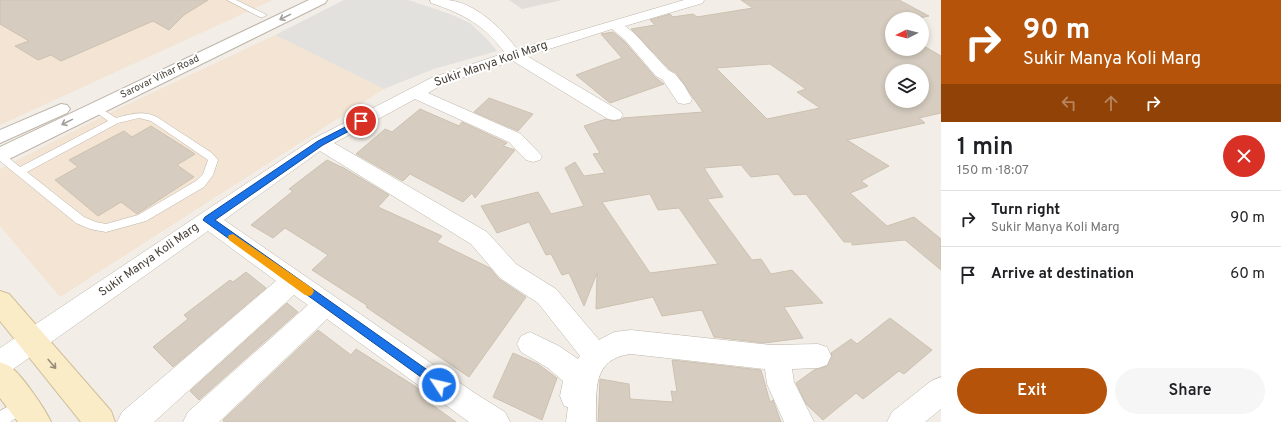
<!DOCTYPE html>
<html lang="en">
<head>
<meta charset="utf-8">
<style>
	:root { --surface:#fff; --page:#f6f6f6; --text:#202124; --muted:#757577; --line:#e0e0e0; --accent:#b45309 }
	body { margin:0; font-family:Overpass,sans-serif; background:var(--page); color:var(--text); height:100vh; display:flex; flex-direction:column; font-size:15px; white-space:nowrap }
	* { box-sizing:border-box; margin:0 }
	p { font-size:13px; color:var(--muted) }
	.icon { flex:none; width:22px; height:22px; fill:none; stroke:currentColor; stroke-width:2; stroke-linecap:round; stroke-linejoin:round }
	.map { position:relative; flex:1; overflow:hidden }
	.panel { display:flex; flex-direction:column; background:var(--surface); width:340px }
	.panel>* { flex:none }
	.hud { background:#b45309; color:#fff; overflow:hidden }
	.needle { width:26px; rotate:264deg }
	.controls { position:absolute; left:885px; top:12px; display:grid; gap:8px }
	.controls a { display:grid; place-items:center; width:44px; height:44px; border-radius:50%; background:var(--surface); box-shadow:0 2px 6px #0003; font-size:20px }
	.pin { position:absolute; display:grid; place-items:center; width:34px; height:34px; color:#fff; margin:-17px; border:2px solid #fff; border-radius:50%; box-shadow:0 1px 4px #0007 }
	.me { position:absolute; width:44px; margin:-22px; rotate:305deg; stroke-linejoin:round; filter:drop-shadow(0 0 3px #0008) }
	.turn { display:flex; align-items:center; gap:14px; height:84px; padding:0 16px; font-size:18px }
	.turn .icon { width:52px; height:52px; stroke-width:2.5 }
	.turn b { display:block; font-size:28px; line-height:34px }
	.lanes { display:flex; align-items:center; height:38px; padding:0 16px; background:#0003; justify-content:center; gap:20px; direction:ltr }
	.lanes .off { opacity:.35 }
	.round { display:grid; place-items:center; flex:none; width:42px; height:42px; border-radius:21px; background:var(--page) }
	.summary { display:flex; align-items:center; justify-content:space-between; height:68px; padding:0 16px }
	h1 { font-size:24px; font-weight:600; line-height:30px }
	.cta { display:flex; gap:8px; margin-top:auto; padding:8px 16px }
	.cta a { flex:1; height:46px; border-radius:24px; background:var(--accent); color:#fff; font-size:16px; font-weight:600; line-height:46px; text-align:center }
	.cta a+a { background:var(--page); color:var(--text) }
	ul { padding:0; list-style:none }
	li { display:flex; align-items:center; gap:12px; height:56px; padding:0 16px; border-top:1px solid var(--line) }
	li div { flex:1 }
	li b { display:block; font-size:15px }
	li em { font-style:normal }
	main { display:flex; flex:1; min-height:0 }
	.map>svg:first-child { display:block }
	.commercial { fill:#f3e4d3 }
	.industrial { fill:#e2ddd8 }
	.parking { fill:#e3e1de }
	.building { fill:#d6ccc0; stroke:#cdc1b0; fill-rule:evenodd }
	.lines { fill:none; stroke-linecap:round; stroke-linejoin:round }
	.service-casing { stroke:#bdb5aa; stroke-width:1 }
	.minor-casing { stroke:#bdb5aa; stroke-width:1 }
	.tertiary-casing { stroke:#bdb5aa; stroke-width:2 }
	.secondary-casing { stroke:#cfbe98; stroke-width:2 }
	.service { fill:#fff; fill-rule:evenodd }
	.minor { fill:#fff; fill-rule:evenodd }
	.tertiary { fill:#fff; fill-rule:evenodd }
	.secondary { fill:#fbecc8; fill-rule:evenodd }
	.oneway { stroke:#a29e9a }
	.oneway2 { stroke:#978c78 }
	.route { fill:#1a73e8; stroke:#114b97 }
	.slow { fill:#f59e0b }
	.labels { text-anchor:middle; dominant-baseline:central; stroke-width:4; stroke-linejoin:round; paint-order:stroke }
	.far-street-label { font-size:10px; fill:#453e36; stroke:#fff }
	.street-label { font-size:12px; fill:#453e36; stroke:#fff }
</style>
</head>
<body>
<main>
<div class="map">
<svg width="941" height="422" viewBox="0 0 941 422">
	<rect width="100%" height="100%" fill="#f2eee7"/>
	<g class="commercial">
		<polygon points="0,0 273,0 0,125"/>
		<polygon points="275,35 384,89 60,297 0,226 0,169 105,115"/>
	</g>
	<polygon class="industrial" points="509,0 562,0 522,9"/>
	<polygon class="parking" points="344,0 408,0 450,14 470,23 487,39 497,51 434,69 384,89 275,35"/>
	<g class="building">
		<polygon points="0,0 208,0 184,15 169,30 153,21 61,61 51,55 38,60 15,46 29,41 0,24"/>
		<path d="M741,0H899L929,16L913,19H892V49H922V45L941,56V113L919,118L925,123L847,140L889,166L861,181L868,186L850,193L887,226L914,217L941,239V270L905,240L852,245V242H844L806,194L794,195L778,174L751,177L741,165L704,168L723,197L707,199L752,260L761,259L771,274L792,270L823,303L784,307L803,338L764,343L714,337L702,310L662,316L653,297L596,309L597,273L584,306L569,273L562,275L551,254L546,255L529,222L497,233L481,206L538,192L551,214L584,206L565,168L575,162L584,176L605,173L593,154L600,153L584,126L606,119L614,121L620,120L623,118L703,112L676,73L669,69L631,29L655,25L650,20L670,14L673,17L693,14L697,17L753,8ZM770,64L806,89L797,92L820,108L767,119L716,68ZM892,71H922V101H892ZM650,194L658,210L679,208L718,264L650,273L602,202Z"/>
		<polygon points="613,32 624,41 655,77 664,84 610,103 576,75 622,58 601,34"/>
		<polygon points="489,98 533,114 518,131 474,112"/>
		<polygon points="420,109 459,126 462,122 507,143 503,146 515,150 475,198 472,193 463,202 410,174 403,181 356,154 385,129 392,132"/>
		<polygon points="151,126 195,154 177,165 194,177 137,214 121,202 98,216 55,180 78,167 69,160 124,131 132,137"/>
		<polygon points="327,160 341,167 342,167 389,195 378,207 442,236 437,242 490,268 499,279 526,297 469,377 366,307 368,306 312,270 328,255 285,228 273,238 251,225 293,191 289,189"/>
		<polygon points="246,272 266,288 173,367 153,347 188,319 184,315 230,280 233,282"/>
		<polygon points="287,303 298,312 199,400 190,391"/>
		<polygon points="890,318 932,350 904,374 899,371 863,399 856,393 823,420 806,404 796,383 814,370 827,366 832,357 831,353 851,339 857,344"/>
		<polygon points="318,330 351,355 356,349 413,385 435,399 431,404 456,422 224,422 223,420"/>
		<polygon points="513,353 538,364 557,378 542,420 493,397"/>
		<polygon points="672,360 761,370 770,402 773,400 781,422 598,422 600,379 629,384 630,399 673,402 671,391 677,392"/>
	</g>
	<g class="lines">
		<g class="service-casing">
			<g id="service">
				<polygon points="227,0 236,0 267,15 263,17 260,17"/>
				<path d="M96,105L116,118C131,114 143,110 157,117L212,153L218,160L213,175L204,187L146,221L106,232L90,229L76,223L0,161V153L4,154L20,167L108,121L93,110L92,108ZM139,118L151,121L208,160L203,174L196,181L138,215L106,224L96,222L84,217L27,172L118,123Z"/>
				<polygon points="23,398 28,400 30,405 28,410 10,422 0,422 0,411"/>
			</g>
		</g>
		<g class="minor-casing">
			<g id="minor">
				<path d="M430,0C436,0 442,0 448,0C476,3 501,28 517,49L684,0H704L703,3L625,26L635,34L668,70L675,74L684,85L692,99L690,103L684,104L678,103L663,80L656,76L625,40L612,29L527,56L620,111L623,115L620,119L614,120L608,119L513,61L443,84L428,93L521,134L542,156L540,160L533,162L526,160L509,142L415,99L334,143L487,232L516,264L556,289L599,340L614,332L631,330L771,345L818,344L827,347L831,356L827,365L818,368L792,369L794,382L814,422H784L767,384L765,369L631,354C591,359 597,391 596,422H566L568,407L564,406L560,396L563,381L548,368L521,352L517,344L521,336L530,332L559,346L578,359L580,356L538,303L500,278L471,244L320,151L224,220L473,392L505,412L510,422H469L327,319L219,422H183L188,412L308,305L294,295L154,422H117L122,412L276,281L208,231L9,372L0,375V348L313,139L431,78L505,53C484,25 464,14 431,3Z"/>
				<polygon points="941,377 941,409 925,422 887,422 892,412 931,381"/>
			</g>
		</g>
		<g class="tertiary-casing">
			<g id="tertiary">
				<polygon points="309,0 327,0 325,3 7,160 0,161 0,147"/>
				<polygon points="61,104 67,105 70,109 67,113 0,143 0,130"/>
			</g>
		</g>
		<g class="secondary-casing">
			<g id="secondary">
				<polygon points="0,291 9,294 111,411 115,422 81,422 0,321"/>
				<path d="M0,362C3,364 6,364 9,366C20,372 46,410 51,422H18L0,398Z"/>
			</g>
		</g>
		<use href="#service" class="service"/>
		<use href="#minor" class="minor"/>
		<use href="#tertiary" class="tertiary"/>
		<use href="#secondary" class="secondary"/>
	</g>
	<defs><path id="oneway-shaft" d="M-6 0H5M1.5-3L5.5 0L1.5 3" fill="none" stroke-width="1.6" stroke-linecap="round" stroke-linejoin="round"/></defs>
	<g class="oneway">
		<use href="#oneway-shaft" transform="translate(285 17) rotate(154)"/>
		<use href="#oneway-shaft" transform="translate(67 122) rotate(154)"/>
	</g>
	<use class="oneway2" href="#oneway-shaft" transform="translate(52 364) rotate(50)"/>
	<polygon class="route" points="361,119 364,120 364,123 323,145 215,220 443,381 445,385 443,389 439,390 203,220 205,217 318,141"/>
	<polygon class="slow" points="233,234 312,288 314,291 312,295 309,296 305,295 229,240 228,237 229,235"/>
	<g class="labels">
		<g class="far-street-label">
			<text transform="translate(160 77) rotate(-26)">Sarovar Vihar Road</text>
		</g>
		<g class="street-label">
			<text transform="translate(491 64) rotate(-19)">Sukir Manya Koli Marg</text>
			<text transform="translate(149 260) rotate(-35)">Sukir Manya Koli Marg</text>
		</g>
	</g>
</svg>
<div class="controls">
<a><svg class="needle" viewBox="-14 -14 28 28"><path d="M0-13l5 13h-10z" fill="#e53935"/><path d="M0 13l5-13h-10z" fill="#757577"/></svg></a>
<a><svg class="icon" aria-label="layers" viewBox="0 0 24 24"><path d="M12 4l9 5-9 5-9-5zM3 14l9 5 9-5"/></svg></a>
</div>
<div class="pin" style="left:361px;top:121px;background:#d93025"><svg class="icon" aria-label="arrive" viewBox="0 0 24 24"><path d="M6 21V4h12l-3 4 3 4H6"/></svg></div>
<svg class="me" style="left:439px;top:385px" viewBox="-20 -20 40 40"><circle r="17" fill="#1a73e8" stroke="#fff" stroke-width="3"/><path d="M0-11L8 9 0 5-8 9z" fill="#fff"/></svg>
</div>
<section class="panel">
<div class="hud">
<div class="turn"><svg class="icon" aria-label="right" viewBox="0 0 24 24"><path d="M7 20v-9h11M14 6l5 5-5 5"/></svg><div><b>90 m</b>Sukir Manya Koli Marg</div></div>
<div class="lanes"><svg class="icon off" aria-label="left" viewBox="0 0 24 24"><path d="M17 20v-9H6M10 6l-5 5 5 5"/></svg><svg class="icon off" aria-label="ahead" viewBox="0 0 24 24"><path d="M12 20V5M6 11l6-6 6 6"/></svg><svg class="icon" aria-label="right" viewBox="0 0 24 24"><path d="M7 20v-9h11M14 6l5 5-5 5"/></svg></div>
</div>
<div class="summary"><div><h1>1 min</h1><p>150 m · 18:07</p></div><a class="round" style="background:#d93025;color:#fff"><svg class="icon" aria-label="close" viewBox="0 0 24 24"><path d="M6 6l12 12M18 6L6 18"/></svg></a></div>
<ul>
<li><svg class="icon" aria-label="right" viewBox="0 0 24 24"><path d="M7 20v-9h11M14 6l5 5-5 5"/></svg><div><b>Turn right</b><p>Sukir Manya Koli Marg</p></div><em>90 m</em></li>
<li><svg class="icon" aria-label="arrive" viewBox="0 0 24 24"><path d="M6 21V4h12l-3 4 3 4H6"/></svg><div><b>Arrive at destination</b></div><em>60 m</em></li>
</ul>
<div class="cta"><a>Exit</a><a>Share</a></div>
</section>
</main>
</body>
</html>
